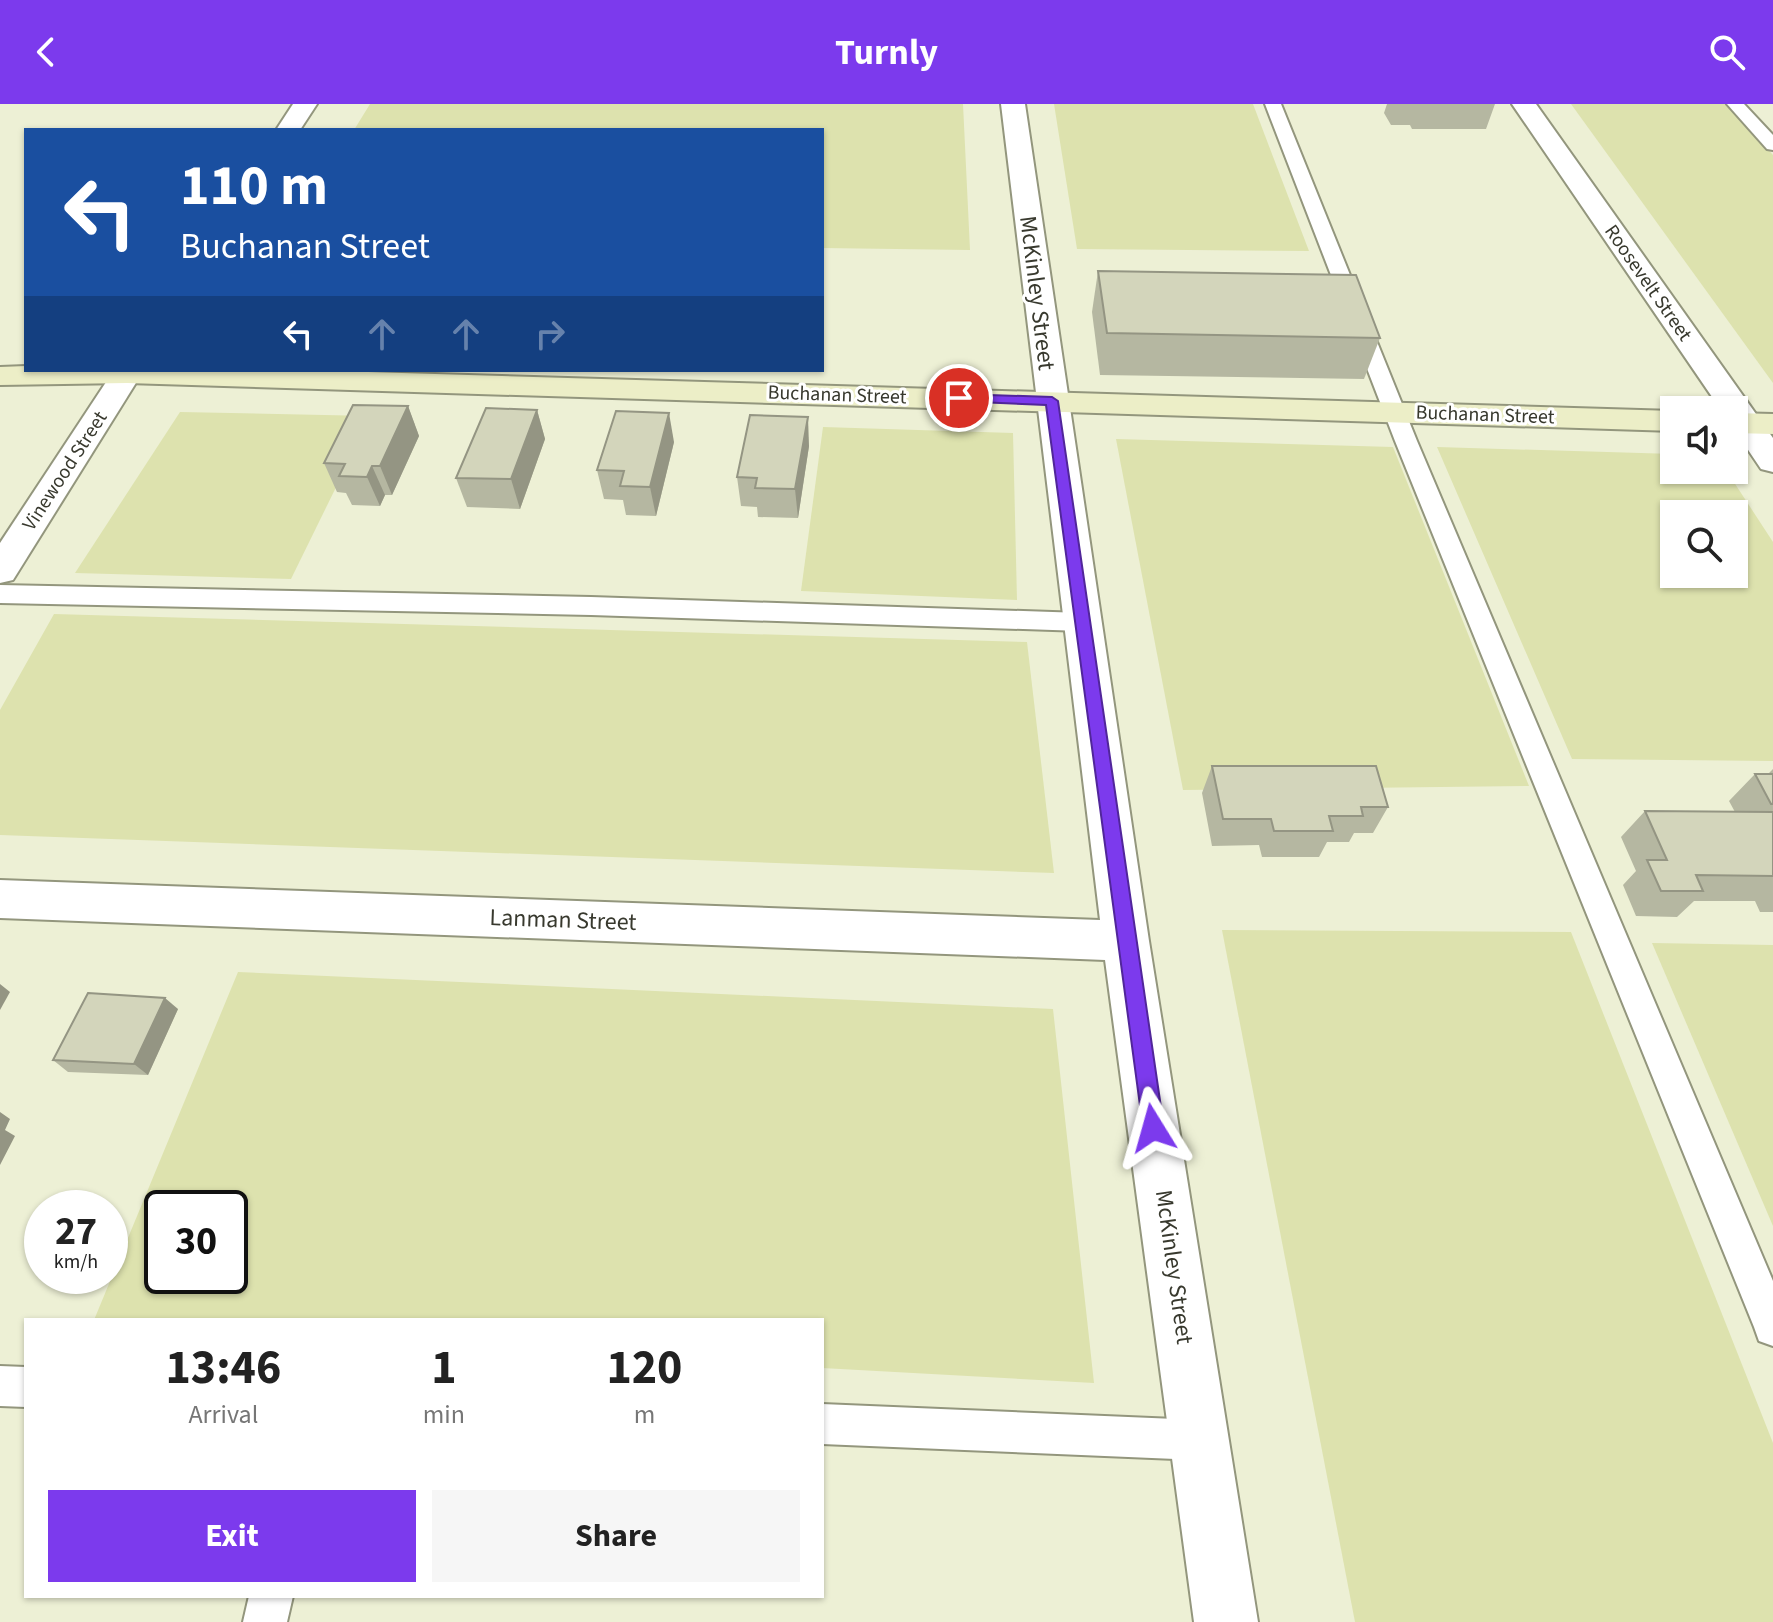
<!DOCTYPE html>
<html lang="en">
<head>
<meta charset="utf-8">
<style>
	:root { --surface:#fff; --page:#f6f6f6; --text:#222; --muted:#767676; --accent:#7c3aed }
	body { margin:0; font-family:"Source Sans 3",sans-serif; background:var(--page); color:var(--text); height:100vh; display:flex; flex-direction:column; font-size:30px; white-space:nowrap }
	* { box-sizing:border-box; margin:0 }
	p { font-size:26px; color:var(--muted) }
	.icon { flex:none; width:44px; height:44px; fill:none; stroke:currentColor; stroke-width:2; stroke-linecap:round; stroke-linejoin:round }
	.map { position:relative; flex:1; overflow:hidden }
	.details { position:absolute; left:24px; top:1214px; width:800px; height:280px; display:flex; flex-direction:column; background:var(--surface); border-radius:0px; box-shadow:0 2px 6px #0004 }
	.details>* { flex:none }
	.guide { position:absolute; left:24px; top:24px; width:800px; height:244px; border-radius:0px; box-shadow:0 2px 6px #0004; background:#1a4fa0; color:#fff; overflow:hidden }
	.buttons { position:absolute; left:1660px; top:292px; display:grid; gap:16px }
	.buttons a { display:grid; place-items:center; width:88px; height:88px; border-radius:0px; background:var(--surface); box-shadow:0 2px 6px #0004; font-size:40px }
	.speed { position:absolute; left:24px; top:1086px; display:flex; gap:16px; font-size:40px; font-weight:700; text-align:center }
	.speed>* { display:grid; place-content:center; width:104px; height:104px; border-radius:50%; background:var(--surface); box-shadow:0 2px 6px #0004; line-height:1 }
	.speed small { font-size:20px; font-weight:400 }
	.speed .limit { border:4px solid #111; border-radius:12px; background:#fff; color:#111 }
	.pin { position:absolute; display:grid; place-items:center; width:68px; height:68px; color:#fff; margin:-34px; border:4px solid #fff; border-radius:50%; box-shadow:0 2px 8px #0007 }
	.me { position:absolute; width:88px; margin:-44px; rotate:352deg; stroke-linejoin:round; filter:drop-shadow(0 0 6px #0008) }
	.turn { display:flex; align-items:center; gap:28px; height:168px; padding:0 24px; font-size:36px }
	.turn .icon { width:104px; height:104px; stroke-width:2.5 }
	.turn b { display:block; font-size:56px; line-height:68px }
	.lanes { display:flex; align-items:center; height:76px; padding:0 24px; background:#0003; justify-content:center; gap:40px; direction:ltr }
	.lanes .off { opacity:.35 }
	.eta { display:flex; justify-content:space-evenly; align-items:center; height:136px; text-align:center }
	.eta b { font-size:48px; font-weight:700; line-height:56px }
	.cta { display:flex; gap:16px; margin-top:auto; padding:16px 24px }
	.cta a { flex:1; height:92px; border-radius:0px; background:var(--accent); color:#fff; font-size:32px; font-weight:700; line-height:92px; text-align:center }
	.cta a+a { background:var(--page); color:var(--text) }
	header { display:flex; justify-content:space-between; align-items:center; height:104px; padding:0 24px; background:var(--accent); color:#fff; font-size:36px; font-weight:700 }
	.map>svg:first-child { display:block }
	.green { fill:#dde2ae; fill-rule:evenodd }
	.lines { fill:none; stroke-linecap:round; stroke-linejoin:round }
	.lane-casing { stroke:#93967d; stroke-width:4 }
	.street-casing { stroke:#93967d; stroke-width:4 }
	.secondary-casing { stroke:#93967d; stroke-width:4 }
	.lane { fill:#fff; fill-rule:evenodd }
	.street { fill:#fff; fill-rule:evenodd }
	.secondary { fill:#eceec7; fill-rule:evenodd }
	.wall { fill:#b5b7a1 }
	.shaded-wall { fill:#949583 }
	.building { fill:#d3d5bb; stroke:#949583; stroke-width:2 }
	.route { fill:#7c3aed; stroke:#51269a; stroke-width:2 }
	.labels { text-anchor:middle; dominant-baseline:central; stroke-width:6; stroke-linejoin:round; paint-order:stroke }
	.far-street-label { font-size:20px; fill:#38392e; stroke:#fff }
	.street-label { font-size:24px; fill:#38392e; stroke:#fff }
</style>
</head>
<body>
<header><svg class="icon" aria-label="back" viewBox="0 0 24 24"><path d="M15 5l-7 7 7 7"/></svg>Turnly<svg class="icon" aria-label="search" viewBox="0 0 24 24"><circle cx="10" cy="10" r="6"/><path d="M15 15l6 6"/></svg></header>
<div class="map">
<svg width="1773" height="1518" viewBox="0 0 1773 1518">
	<rect width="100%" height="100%" fill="#edf0d5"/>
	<g class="green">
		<polygon points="370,0 963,0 970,146 822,144 822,26 354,26"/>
		<polygon points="1054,0 1253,0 1309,147 1077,145"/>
		<polygon points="1571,0 1727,0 1773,51 1773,279"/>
		<polygon points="180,308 371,312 291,475 75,469"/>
		<polygon points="823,323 1013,329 1017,496 801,487"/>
		<polygon points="1116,335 1393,343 1529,682 1183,686"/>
		<path d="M1437,343L1674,350V366H1726L1773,438V657L1572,655ZM1674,410H1734V470H1674Z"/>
		<polygon points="54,510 1027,538 1054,769 0,731 0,606"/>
		<polygon points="1222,826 1571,828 1773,1339 1773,1518 1355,1518"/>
		<polygon points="1652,839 1773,841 1773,1122"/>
		<path d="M238,868L1053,905L1094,1279L822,1264V1216H94ZM230,1104V1172H162V1104Z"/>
	</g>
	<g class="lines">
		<g class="lane-casing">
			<g id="lane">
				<polygon points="1265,0 1281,0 1417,337 1773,1177 1773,1242 1759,1237 1754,1223 1395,337"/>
				<polygon points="1727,0 1744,0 1773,31 1773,46 1767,45"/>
				<polygon points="0,481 591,493 1082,509 1091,512 1095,518 1091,524 1082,527 591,511 0,499"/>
				<polygon points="0,1262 26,1263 26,1303 0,1302"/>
				<polygon points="822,1300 1199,1316 1213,1322 1219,1336 1213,1350 1199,1356 822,1340"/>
				<polygon points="249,1492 293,1492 287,1518 243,1518"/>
			</g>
		</g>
		<g class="street-casing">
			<g id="street">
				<polygon points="293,0 317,0 300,26 276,26"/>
				<polygon points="1001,0 1025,0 1149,837 1258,1518 1194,1518 1105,856 0,814 0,776 1100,816"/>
				<polygon points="1512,0 1536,0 1773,334 1773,368 1761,365 1734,325 1734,306 1721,306"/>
				<polygon points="114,266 144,266 13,476 0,479 0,439"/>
			</g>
		</g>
		<g class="secondary-casing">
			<g id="secondary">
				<polygon points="26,262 26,266 302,266 1674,307 1674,327 127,279 0,281 0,263"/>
				<polygon points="1734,309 1773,310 1773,330 1734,329"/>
			</g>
		</g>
		<use href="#lane" class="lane"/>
		<use href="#street" class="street"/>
		<use href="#secondary" class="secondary"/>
	</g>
	<g class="wall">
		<polygon points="1387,0 1495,0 1486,25 1412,25 1410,21 1391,21 1384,9"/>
		<polygon points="1098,167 1380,234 1364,275 1100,271 1092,208"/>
		<polygon points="408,302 419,332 392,391 385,391 380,402 352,401 346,389 337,388 324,359"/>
		<polygon points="537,306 545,335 520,405 467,403 456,374"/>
		<polygon points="674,338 656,412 626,411 623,396 604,395 597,366"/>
		<polygon points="809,342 798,414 758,413 757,403 741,402 737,373"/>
		<polygon points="1212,662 1388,703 1373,729 1354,729 1349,738 1327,738 1319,753 1262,753 1259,741 1212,742 1202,689"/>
		<polygon points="1773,665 1773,808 1760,808 1755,797 1694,797 1677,813 1636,812 1623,781 1636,767 1621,733 1645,707 1735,708 1729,697 1755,670 1768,670"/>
		<polygon points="178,905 148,971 68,968 53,956"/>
	</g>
	<g class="shaded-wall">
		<polygon points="408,302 419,332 392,391 380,362"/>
		<polygon points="537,306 545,335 520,405 511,375"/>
		<polygon points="669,309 674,338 656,412 650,383"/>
		<polygon points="808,313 809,342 798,414 795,385"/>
		<polygon points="372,362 385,391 380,402 367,373"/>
		<polygon points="0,880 10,888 0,906"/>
		<polygon points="165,894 178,905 148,971 134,960"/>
		<polygon points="0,1008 10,1015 5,1026 15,1032 0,1061"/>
	</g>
	<g class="building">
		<polygon points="1098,167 1356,171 1380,234 1107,229"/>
		<polygon points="353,301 408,302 380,362 372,362 367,373 339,372 345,360 324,359"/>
		<polygon points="486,304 537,306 511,375 456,374"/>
		<polygon points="616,307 669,309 650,383 620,382 624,367 597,366"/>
		<polygon points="750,311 808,313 795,385 755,384 757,374 737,373"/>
		<polygon points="1212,662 1376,662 1388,703 1361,703 1363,712 1329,712 1333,727 1274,727 1271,715 1223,715"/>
		<polygon points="1755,670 1773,670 1773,700 1771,700"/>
		<polygon points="1645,707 1773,708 1773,772 1696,771 1703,787 1661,787 1647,756 1667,756"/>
		<polygon points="88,889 165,894 134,960 53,956"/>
	</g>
	<polygon class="route" points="959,290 1052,293 1058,297 1164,1024 1161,1032 1153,1034 1146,1032 1143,1024 1046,301 954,297 954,292"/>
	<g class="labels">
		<g class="far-street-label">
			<text transform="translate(1648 179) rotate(55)">Roosevelt Street</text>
			<text transform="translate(837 291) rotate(2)">Buchanan Street</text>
			<text transform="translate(1485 311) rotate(2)">Buchanan Street</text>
			<text transform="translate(65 367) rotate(-57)">Vinewood Street</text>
		</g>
		<g class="street-label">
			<text transform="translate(1037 189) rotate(83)">McKinley Street</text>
			<text transform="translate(563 816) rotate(2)">Lanman Street</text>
			<text transform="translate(1174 1163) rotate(82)">McKinley Street</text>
		</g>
	</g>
</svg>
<div class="buttons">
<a><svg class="icon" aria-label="sound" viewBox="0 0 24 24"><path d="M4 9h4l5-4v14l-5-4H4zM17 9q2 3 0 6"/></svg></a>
<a><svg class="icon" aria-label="search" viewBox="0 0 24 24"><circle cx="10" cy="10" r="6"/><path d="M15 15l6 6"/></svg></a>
</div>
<div class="speed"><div>27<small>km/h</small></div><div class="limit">30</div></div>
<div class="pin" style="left:959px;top:294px;background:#d93025"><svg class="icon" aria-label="arrive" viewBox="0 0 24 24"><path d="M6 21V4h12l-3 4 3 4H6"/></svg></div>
<svg class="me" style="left:1153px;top:1024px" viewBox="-20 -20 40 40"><path d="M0-17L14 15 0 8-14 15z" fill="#7c3aed" stroke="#fff" stroke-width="4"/></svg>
<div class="guide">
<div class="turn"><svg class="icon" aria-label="left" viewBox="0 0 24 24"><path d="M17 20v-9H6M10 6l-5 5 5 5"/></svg><div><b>110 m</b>Buchanan Street</div></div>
<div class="lanes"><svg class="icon" aria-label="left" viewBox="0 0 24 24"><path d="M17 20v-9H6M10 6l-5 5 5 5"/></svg><svg class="icon off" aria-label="ahead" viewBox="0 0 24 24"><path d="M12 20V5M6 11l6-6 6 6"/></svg><svg class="icon off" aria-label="ahead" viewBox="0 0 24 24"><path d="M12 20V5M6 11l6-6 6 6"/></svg><svg class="icon off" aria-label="right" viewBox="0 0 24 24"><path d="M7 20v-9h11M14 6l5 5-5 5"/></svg></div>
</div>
<section class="details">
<div class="eta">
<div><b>13:46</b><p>Arrival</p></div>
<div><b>1</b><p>min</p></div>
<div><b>120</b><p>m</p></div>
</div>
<div class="cta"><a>Exit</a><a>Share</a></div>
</section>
</div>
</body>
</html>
